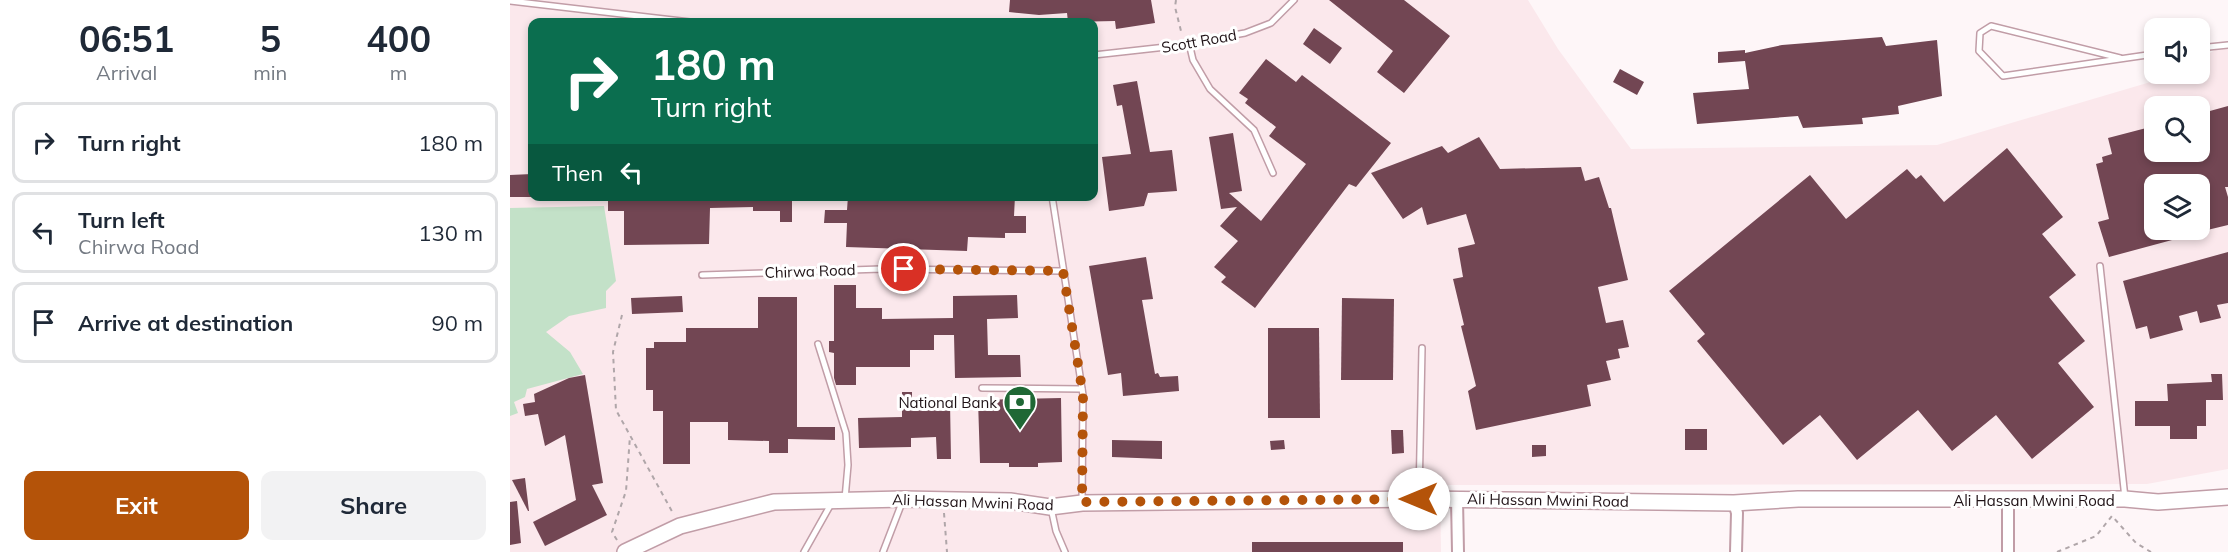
<!DOCTYPE html>
<html lang="en">
<head>
<meta charset="utf-8">
<style>
	:root { --surface:#fff; --page:#f2f2f3; --text:#1f2937; --muted:#747a83; --line:#e0e1e3; --accent:#b45309 }
	body { margin:0; font-family:Mulish,sans-serif; background:var(--page); color:var(--text); height:100vh; display:flex; flex-direction:column; font-size:22px; white-space:nowrap }
	* { box-sizing:border-box; margin:0 }
	p { font-size:20px; color:var(--muted) }
	.icon { flex:none; width:33px; height:33px; fill:none; stroke:currentColor; stroke-width:2; stroke-linecap:round; stroke-linejoin:round }
	.map { position:relative; flex:1; overflow:hidden }
	.details { display:flex; flex-direction:column; background:var(--surface); width:510px }
	.details>* { flex:none }
	.banner { position:absolute; left:18px; top:18px; width:570px; height:183px; border-radius:12px; box-shadow:0 3px 9px #0003; background:#0b6e4f; color:#fff; overflow:hidden }
	.tools { position:absolute; left:1634px; top:18px; display:grid; gap:12px }
	.tools a { display:grid; place-items:center; width:66px; height:66px; border-radius:12px; background:var(--surface); box-shadow:0 3px 9px #0003; font-size:30px }
	.pin { position:absolute; display:grid; place-items:center; width:51px; height:51px; color:#fff; margin:-26px; border:3px solid #fff; border-radius:50%; box-shadow:0 2px 6px #0007 }
	.me { position:absolute; width:66px; margin:-33px; rotate:270deg; stroke-linejoin:round; filter:drop-shadow(0 0 4px #0008) }
	.turn { display:flex; align-items:center; gap:21px; height:126px; padding:0 24px; font-size:27px }
	.turn .icon { width:78px; height:78px; stroke-width:2.5 }
	.turn b { display:block; font-size:42px; line-height:51px }
	.then { display:flex; align-items:center; height:57px; padding:0 24px; background:#0003; gap:12px; font-size:22px }
	.eta { display:flex; justify-content:space-evenly; align-items:center; height:102px; text-align:center }
	.eta b { font-size:36px; font-weight:700; line-height:42px }
	.button { display:flex; gap:12px; margin-top:auto; padding:12px 24px }
	.button a { flex:1; height:69px; border-radius:12px; background:var(--accent); color:#fff; font-size:24px; font-weight:700; line-height:69px; text-align:center }
	.button a+a { background:var(--page); color:var(--text) }
	ul { padding:0; list-style:none }
	li { display:flex; align-items:center; gap:18px; height:81px; margin:0 12px 9px; padding:0 12px; border:3px solid var(--line); border-radius:12px }
	li div { flex:1 }
	li b { display:block; font-size:22px }
	li em { font-style:normal }
	main { display:flex; flex:1; min-height:0 }
	.map>svg:first-child { display:block }
	.built { fill:#fbe8ec; fill-rule:evenodd }
	.green { fill:#c3e1c8 }
	.building { fill:#724653 }
	.lines { fill:none; stroke-linecap:round; stroke-linejoin:round }
	.service-casing { stroke:#c19da7; stroke-width:8 }
	.minor-casing { stroke:#c19da7; stroke-width:14 }
	.secondary-casing { stroke:#c19da7; stroke-width:18 }
	.path { stroke:#b0a6a9; stroke-width:2; stroke-dasharray:4.5 4.5; stroke-linecap:butt }
	.service { stroke:#fff; stroke-width:5 }
	.minor { stroke:#fff; stroke-width:10 }
	.secondary { stroke:#fff; stroke-width:15 }
	.route { stroke:#b45309; stroke-width:10; stroke-dasharray:0 18 }
	.labels { text-anchor:middle; dominant-baseline:central; stroke-width:6; stroke-linejoin:round; paint-order:stroke }
	.street-label { font-size:15px; fill:#1e1115; stroke:#fff }
	.poi-label { font-size:15px; fill:#1e1115; stroke:#fff; text-anchor:end }
</style>
</head>
<body>
<main>
<section class="details">
<div class="eta">
<div><b>06:51</b><p>Arrival</p></div>
<div><b>5</b><p>min</p></div>
<div><b>400</b><p>m</p></div>
</div>
<ul>
<li><svg class="icon" aria-label="right" viewBox="0 0 24 24"><path d="M7 20v-9h11M14 6l5 5-5 5"/></svg><div><b>Turn right</b></div><em>180 m</em></li>
<li><svg class="icon" aria-label="left" viewBox="0 0 24 24"><path d="M17 20v-9H6M10 6l-5 5 5 5"/></svg><div><b>Turn left</b><p>Chirwa Road</p></div><em>130 m</em></li>
<li><svg class="icon" aria-label="arrive" viewBox="0 0 24 24"><path d="M6 21V4h12l-3 4 3 4H6"/></svg><div><b>Arrive at destination</b></div><em>90 m</em></li>
</ul>
<div class="button"><a>Exit</a><a>Share</a></div>
</section>
<div class="map">
<svg width="1718" height="552" viewBox="0 0 1718 552">
	<rect width="100%" height="100%" fill="#fef6f8"/>
	<path class="built" d="M0,0H1018L1048,49L1121,149L1427,145L1654,78L1662,74H1689V59L1718,43V469L1637,484L930,485L931,552H0ZM22,22H584V196H22ZM1644,106H1689V152H1644ZM1644,184H1689V230H1644Z"/>
	<polygon class="green" points="94,206 106,281 96,291 96,308 59,316 36,332 60,352 73,374 17,389 15,397 4,402 8,413 0,416 0,208"/>
	<g class="building">
		<polygon points="500,0 641,0 645,23 606,29 605,21 558,22 557,13 529,15 499,12"/>
		<polygon points="819,0 894,0 940,36 894,93 867,72 883,51"/>
		<polygon points="804,28 832,48 820,64 793,44"/>
		<polygon points="1372,37 1376,46 1427,40 1432,96 1388,106 1389,114 1352,118 1353,124 1293,128 1288,116 1187,124 1183,93 1239,89 1235,61 1208,63 1208,52 1235,50 1235,53 1272,45"/>
		<polygon points="756,59 786,82 792,75 881,143 846,187 839,184 745,308 711,282 716,277 704,267 728,241 710,226 727,207 711,209 699,137 723,133 732,191 719,193 751,221 796,164 759,136 766,127 735,103 738,99 729,93"/>
		<polygon points="1110,69 1134,82 1127,95 1103,82"/>
		<polygon points="627,81 640,152 662,150 667,191 638,193 634,206 599,211 592,157 621,154 612,105 607,106 603,85"/>
		<polygon points="1718,106 1718,187 1715,187 1718,197 1718,225 1689,232 1689,184 1644,184 1644,230 1688,230 1688,233 1599,257 1588,222 1599,219 1586,164 1593,162 1592,157 1602,154 1598,138 1644,126 1644,152 1689,152 1689,114"/>
		<polygon points="969,137 990,169 1071,167 1075,181 1089,177 1099,208 1101,208 1118,280 1088,287 1096,323 1113,320 1119,347 1108,349 1110,358 1096,361 1101,380 1077,385 1081,406 966,430 958,391 966,386 951,326 954,325 943,279 953,277 948,248 965,244 956,214 917,225 912,207 893,219 861,173 932,146 938,153"/>
		<polygon points="1497,148 1553,217 1532,234 1566,275 1539,297 1575,341 1548,363 1584,407 1522,459 1486,415 1442,451 1408,410 1347,460 1310,415 1273,445 1187,341 1195,334 1159,291 1300,175 1336,219 1397,169 1406,179 1411,175 1434,202"/>
		<polygon points="22,174 22,197 0,197 0,175"/>
		<polygon points="98,196 282,196 282,222 270,222 270,211 243,211 243,207 200,208 199,244 114,245 114,211 98,211"/>
		<polygon points="338,196 505,196 504,216 516,216 516,233 495,233 495,238 458,237 457,251 336,247 337,223 314,223 315,210 337,210"/>
		<polygon points="1718,252 1718,303 1707,305 1711,318 1690,323 1687,311 1669,316 1673,330 1640,339 1637,326 1626,329 1613,281"/>
		<polygon points="636,257 643,299 632,300 645,374 648,373 650,377 668,376 669,391 613,396 611,373 598,375 579,266"/>
		<polygon points="324,285 346,285 346,308 372,308 372,319 443,318 443,296 507,295 508,318 477,319 478,355 510,355 511,377 445,378 444,335 424,335 424,350 400,350 400,367 346,367 346,385 326,385 324,378 324,353 319,352 319,341 324,341"/>
		<polygon points="172,296 173,312 122,314 121,298"/>
		<polygon points="248,297 287,297 287,427 325,427 325,440 278,439 278,453 259,453 259,441 218,440 218,422 180,422 180,464 153,464 153,411 143,411 143,390 136,390 136,348 144,348 144,342 176,342 176,328 248,328"/>
		<polygon points="832,298 884,299 883,380 831,380"/>
		<polygon points="758,328 809,328 810,418 758,418"/>
		<polygon points="1701,374 1712,374 1713,400 1696,400 1696,426 1687,426 1687,439 1660,439 1660,426 1625,426 1625,401 1658,401 1657,384 1702,382"/>
		<polygon points="75,375 93,483 82,485 97,515 35,546 23,522 66,500 55,435 35,446 28,414 15,416 13,404 25,402 24,394 59,378"/>
		<polygon points="392,392 402,392 402,403 440,402 441,459 427,459 426,437 401,438 401,447 349,448 348,418 392,417"/>
		<polygon points="551,398 552,462 528,463 528,467 499,467 499,463 470,463 468,400"/>
		<rect x="1175" y="429" width="22" height="21"/>
		<polygon points="881,430 893,430 894,453 882,454"/>
		<polygon points="602,440 652,441 652,459 602,457"/>
		<polygon points="774,440 775,449 761,450 760,441"/>
		<polygon points="1022,445 1036,445 1036,456 1022,457"/>
		<polygon points="15,478 19,511 18,511 2,480"/>
		<polygon points="7,501 11,543 0,545 0,502"/>
		<rect x="742" y="542" width="151" height="10"/>
	</g>
	<g class="lines">
		<g class="service-casing">
			<g id="service">
				<polyline points="0,1 180,22"/>
				<polyline points="679,43 683,60 700,89 744,130 763,173"/>
				<polyline points="1689,48 1718,45"/>
				<polyline points="584,55 656,47 735,33 761,23 784,0"/>
				<polyline points="1610,58 1481,26 1470,33 1469,51 1493,76 1644,54"/>
				<polyline points="542,196 573,395 572,501"/>
				<polyline points="1590,266 1615,498"/>
				<polyline points="192,275 371,269 553,271"/>
				<polyline points="308,344 336,433 338,465 335,499"/>
				<polyline points="472,388 572,389"/>
				<polyline points="909,497 912,348"/>
				<polyline points="541,508 546,531 555,552"/>
				<polyline points="294,552 321,504"/>
				<polyline points="373,552 393,500"/>
			</g>
		</g>
		<g class="minor-casing">
			<g id="minor">
				<polyline points="947,499 948,552"/>
				<polyline points="1224,503 1227,513 1226,552"/>
				<polyline points="1498,552 1498,500"/>
			</g>
		</g>
		<g class="secondary-casing">
			<polyline id="secondary" points="115,552 170,526 264,502 393,499 500,501 540,507 572,503 908,499 1224,503 1288,499 1615,499 1648,502 1718,497"/>
		</g>
		<g class="path">
			<polyline points="666,0 665,7 672,35"/>
			<polyline points="112,315 103,352 106,410 164,515"/>
			<polyline points="434,513 437,552"/>
			<polyline points="107,540 102,532 116,491 120,436"/>
			<polyline points="1547,552 1586,536 1602,516 1626,543 1641,552"/>
		</g>
		<use href="#service" class="service"/>
		<use href="#minor" class="minor"/>
		<use href="#secondary" class="secondary"/>
	</g>
	<g class="lines">
		<polyline class="route" points="394,269 553,271 573,395 572,502 909,499"/>
	</g>
	<defs>
		<g id="bank-pin" transform="scale(1.725)"><path d="M0 17L-7.5 6A9.5 9.5 0 1 1 7.5 6Z" fill="#1f6835" stroke="#fff"/><path d="M-6-4H6V4H-6ZM0-2.3a2.3 2.3 0 1 0 0 4.6a2.3 2.3 0 1 0 0-4.6Z" fill="#fff"/></g>
	</defs>
	<g fill-rule="evenodd">
		<use href="#bank-pin" x="510" y="402"/>
	</g>
	<g class="labels">
		<g class="street-label">
			<text transform="translate(689 41) rotate(-10)">Scott Road</text>
			<text transform="translate(300 271) rotate(-2)">Chirwa Road</text>
			<text transform="translate(1038 500) rotate(1)">Ali Hassan Mwini Road</text>
			<text x="1524" y="500">Ali Hassan Mwini Road</text>
			<text transform="translate(463 502) rotate(2)">Ali Hassan Mwini Road</text>
		</g>
		<g class="poi-label">
			<text x="487" y="402">National Bank</text>
		</g>
	</g>
</svg>
<div class="tools">
<a><svg class="icon" aria-label="sound" viewBox="0 0 24 24"><path d="M4 9h4l5-4v14l-5-4H4zM17 9q2 3 0 6"/></svg></a>
<a><svg class="icon" aria-label="search" viewBox="0 0 24 24"><circle cx="10" cy="10" r="6"/><path d="M15 15l6 6"/></svg></a>
<a><svg class="icon" aria-label="layers" viewBox="0 0 24 24"><path d="M12 4l9 5-9 5-9-5zM3 14l9 5 9-5"/></svg></a>
</div>
<div class="pin" style="left:394px;top:269px;background:#d93025"><svg class="icon" aria-label="arrive" viewBox="0 0 24 24"><path d="M6 21V4h12l-3 4 3 4H6"/></svg></div>
<svg class="me" style="left:909px;top:499px" viewBox="-20 -20 40 40"><circle r="19" fill="#fff"/><path d="M0-13L10 11 0 6-10 11z" fill="#b45309"/></svg>
<div class="banner">
<div class="turn"><svg class="icon" aria-label="right" viewBox="0 0 24 24"><path d="M7 20v-9h11M14 6l5 5-5 5"/></svg><div><b>180 m</b>Turn right</div></div>
<div class="then">Then<svg class="icon" aria-label="left" viewBox="0 0 24 24"><path d="M17 20v-9H6M10 6l-5 5 5 5"/></svg></div>
</div>
</div>
</main>
</body>
</html>
